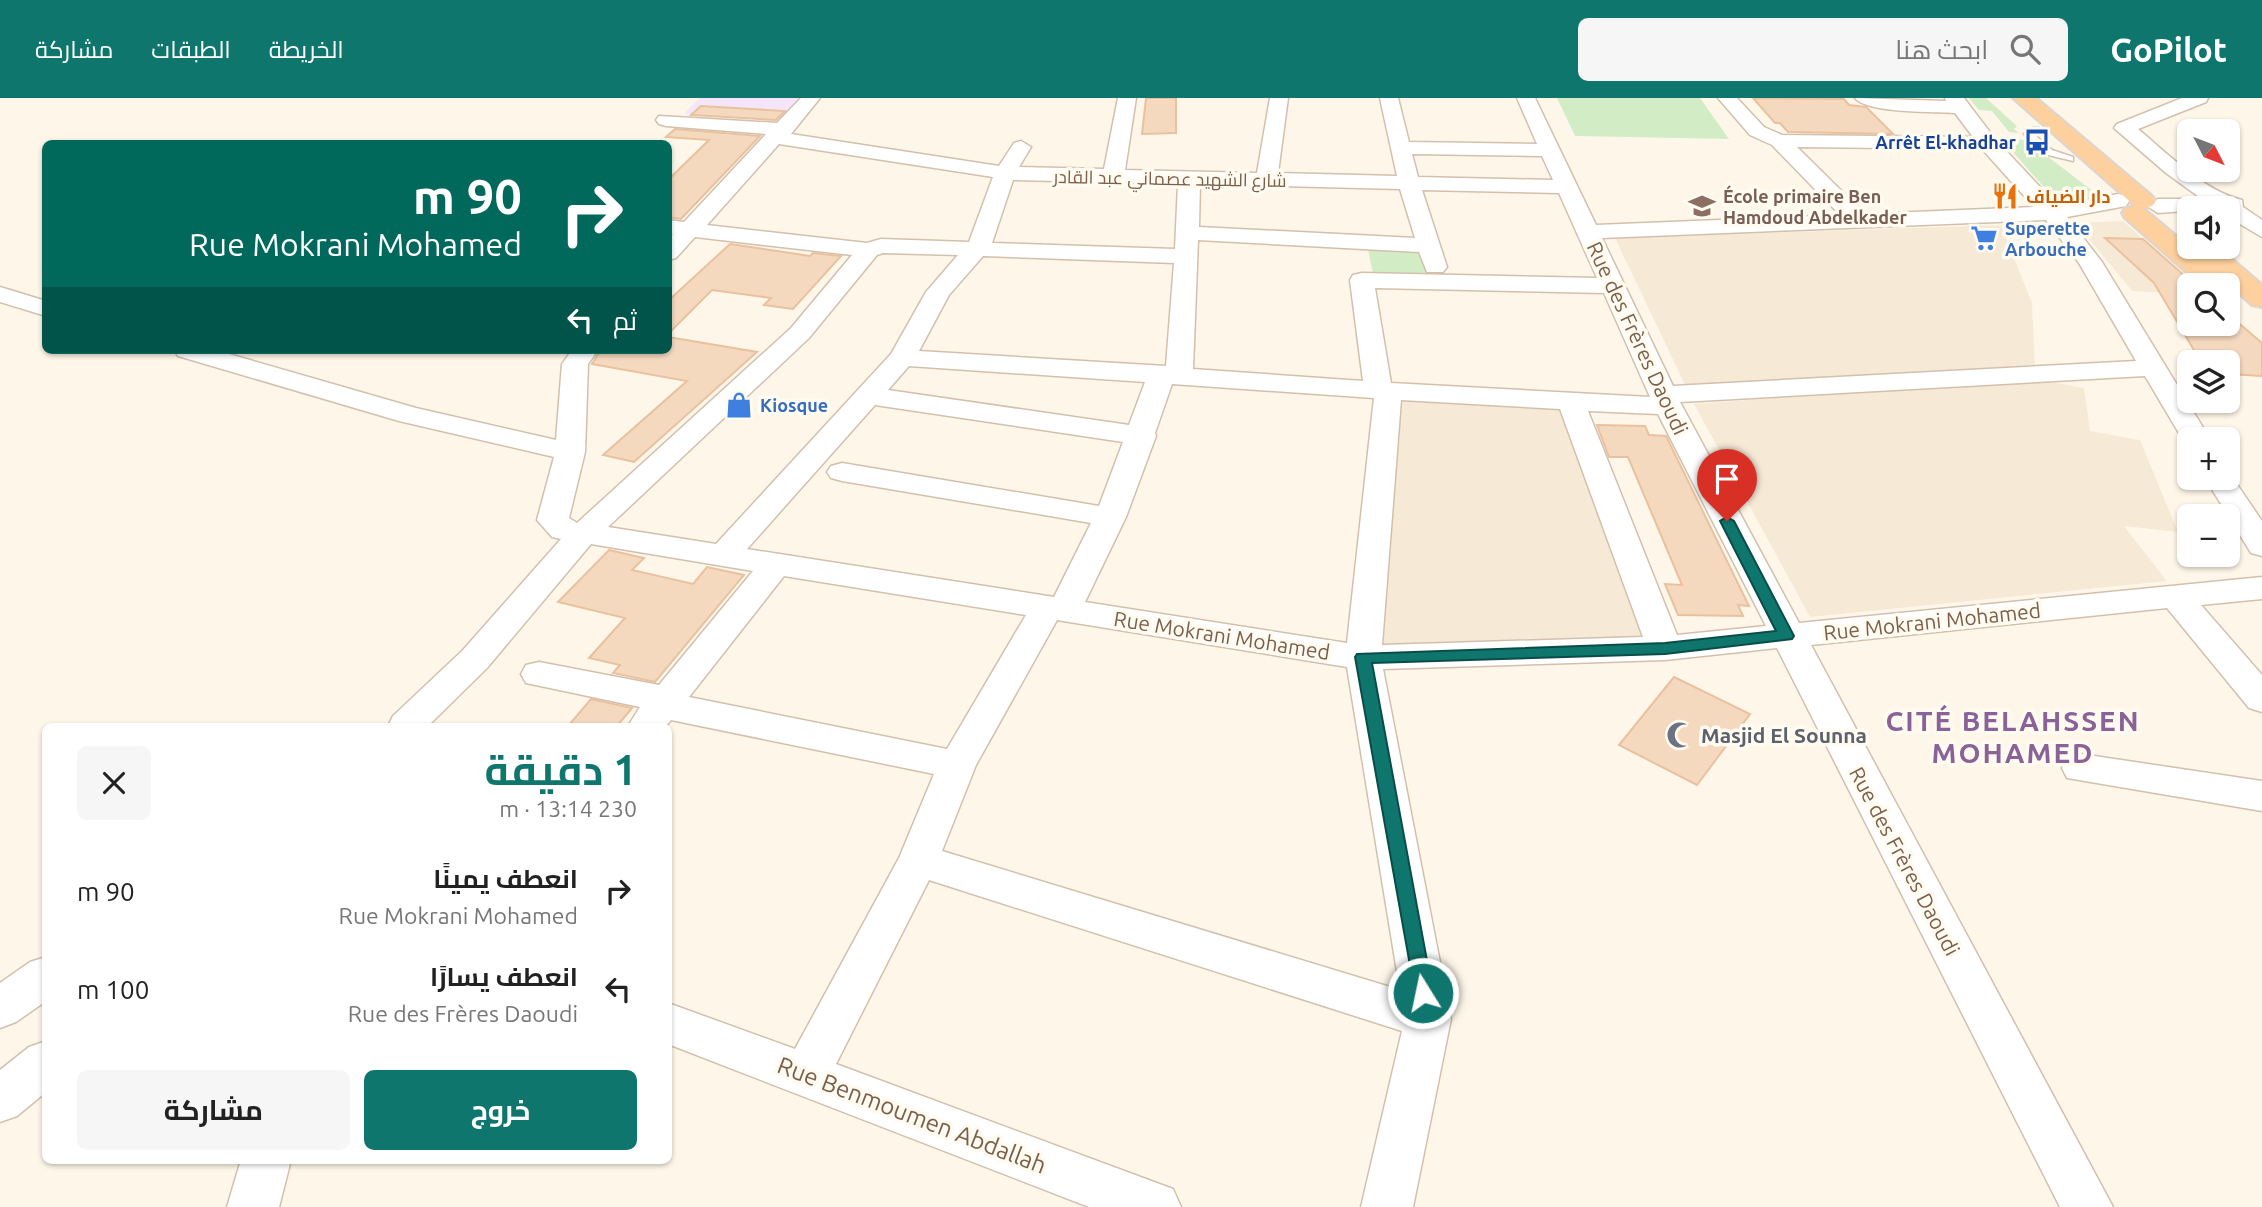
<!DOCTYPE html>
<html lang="ar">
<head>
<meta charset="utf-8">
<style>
	:root { --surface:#fff; --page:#f6f6f6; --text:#222; --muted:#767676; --accent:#0f766e }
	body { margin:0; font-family:Ubuntu,Cairo,sans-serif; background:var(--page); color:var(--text); direction:rtl; height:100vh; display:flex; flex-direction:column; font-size:26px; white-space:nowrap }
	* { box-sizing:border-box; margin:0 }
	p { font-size:23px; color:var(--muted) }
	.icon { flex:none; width:38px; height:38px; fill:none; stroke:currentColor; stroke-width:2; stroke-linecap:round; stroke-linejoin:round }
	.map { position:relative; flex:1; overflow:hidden; direction:ltr }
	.details { position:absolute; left:42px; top:625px; width:630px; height:441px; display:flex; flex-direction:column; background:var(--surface); border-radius:10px; box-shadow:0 2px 5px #0004; direction:rtl }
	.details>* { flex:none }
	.hud { position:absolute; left:42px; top:42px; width:630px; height:214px; border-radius:10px; box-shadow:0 2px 5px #0004; direction:rtl; background:#00695c; color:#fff; overflow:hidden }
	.needle { width:46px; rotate:132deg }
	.fabs { position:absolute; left:2177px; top:21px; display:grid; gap:14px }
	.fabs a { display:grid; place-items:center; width:63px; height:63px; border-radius:10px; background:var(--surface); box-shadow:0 2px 5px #0004; font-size:35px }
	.pin { position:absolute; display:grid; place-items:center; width:60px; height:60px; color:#fff; margin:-72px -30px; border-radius:50% 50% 50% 0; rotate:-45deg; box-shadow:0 0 7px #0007 }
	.pin .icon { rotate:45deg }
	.me { position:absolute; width:77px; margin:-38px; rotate:350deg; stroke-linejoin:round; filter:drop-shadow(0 0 5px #0008) }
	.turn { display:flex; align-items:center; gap:24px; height:147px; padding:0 35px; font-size:32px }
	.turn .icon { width:91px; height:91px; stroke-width:2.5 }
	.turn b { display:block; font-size:49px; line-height:60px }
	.then { display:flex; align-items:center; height:66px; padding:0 35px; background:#0003; gap:14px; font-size:26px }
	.round { display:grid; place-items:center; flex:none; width:74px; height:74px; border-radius:10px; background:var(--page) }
	.head { display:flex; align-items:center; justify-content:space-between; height:119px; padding:0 35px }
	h1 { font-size:42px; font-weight:700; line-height:52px; color:var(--accent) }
	.primary-button { display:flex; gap:14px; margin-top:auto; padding:14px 35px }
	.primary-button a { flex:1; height:80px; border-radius:10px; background:var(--accent); color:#fff; font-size:28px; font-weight:700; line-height:80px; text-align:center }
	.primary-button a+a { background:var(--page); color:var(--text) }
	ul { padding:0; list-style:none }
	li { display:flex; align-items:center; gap:21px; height:98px; padding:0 35px }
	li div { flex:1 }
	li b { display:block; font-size:26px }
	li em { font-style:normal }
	header { display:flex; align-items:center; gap:42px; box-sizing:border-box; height:98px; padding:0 35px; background:var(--accent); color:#fff }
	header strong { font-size:33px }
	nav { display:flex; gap:38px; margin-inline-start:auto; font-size:24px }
	.search { width:490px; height:63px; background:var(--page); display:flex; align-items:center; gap:18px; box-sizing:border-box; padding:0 24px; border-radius:10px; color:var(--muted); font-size:26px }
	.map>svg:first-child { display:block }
	.residential { fill:#f6ead7 }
	.education { fill:#f5e5fb }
	.green { fill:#d2edc6 }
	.building { fill:#f5d9bf; stroke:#e9c19e; stroke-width:2 }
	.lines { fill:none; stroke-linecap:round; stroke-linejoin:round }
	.service-casing { stroke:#d2c0ad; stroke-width:3 }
	.minor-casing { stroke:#d2c0ad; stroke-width:3 }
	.trunk-casing { stroke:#ddd5d0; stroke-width:4 }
	.service { fill:#fff; fill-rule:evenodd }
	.minor { fill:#fff; fill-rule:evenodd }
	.trunk { fill:#fdd09e; fill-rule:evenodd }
	.route { fill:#0f766e; stroke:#0a4d48; stroke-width:2 }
	.labels { text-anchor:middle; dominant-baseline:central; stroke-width:7; stroke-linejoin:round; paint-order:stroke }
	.far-transit-label { font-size:18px; font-weight:bold; fill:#164399; stroke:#fffbf1; text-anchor:end }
	.far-street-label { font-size:18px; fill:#7b5f4a; stroke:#fffbf1 }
	.far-education-label { font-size:18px; font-weight:bold; fill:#785e54; stroke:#fffbf1; text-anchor:start }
	.far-food-label { font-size:18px; font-weight:bold; fill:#c56008; stroke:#fffbf1; text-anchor:start }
	.far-shop-label { font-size:18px; font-weight:bold; fill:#366cbe; stroke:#fffbf1; text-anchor:start }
	.street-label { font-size:21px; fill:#7b5f4a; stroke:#fffbf1 }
	.worship-label { font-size:21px; font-weight:bold; fill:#5b616d; stroke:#fffbf1; text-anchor:start }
	.near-street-label { font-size:24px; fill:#7b5f4a; stroke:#fffbf1 }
	.district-label { font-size:28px; font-weight:bold; letter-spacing:2px; fill:#8a6297; stroke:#fffbf1 }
</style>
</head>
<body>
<header>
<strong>GoPilot</strong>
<div class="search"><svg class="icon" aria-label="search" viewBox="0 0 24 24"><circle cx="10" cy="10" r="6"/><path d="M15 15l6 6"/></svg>ابحث هنا</div>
<nav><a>الخريطة</a><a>الطبقات</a><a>مشاركة</a></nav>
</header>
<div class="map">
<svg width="2262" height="1109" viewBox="0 0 2262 1109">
	<rect width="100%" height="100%" fill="#fef7e9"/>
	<g class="residential">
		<polygon points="2123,123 2195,187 2189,187 2189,196 2132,193 2076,125"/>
		<polygon points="2001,127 2032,205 2035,270 1687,291 1615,140"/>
		<polygon points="2036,281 2084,290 2090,333 2140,342 2178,434 2124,428 2167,483 1810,519 1694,306"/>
		<polygon points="1403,302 1563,309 1644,543 1371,552"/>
	</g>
	<polygon class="education" points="699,0 804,0 787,18 776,22 684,16"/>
	<g class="green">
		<polygon points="1557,0 1700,0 1729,41 1575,38"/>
		<polygon points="1969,0 1986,0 2017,28 2014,31 2019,35 2009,34 1992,13 1979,12"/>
		<polygon points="2014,41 2026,42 2094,94 2089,103 2058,105 2004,44 2017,45"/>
		<polygon points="1368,151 1424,152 1431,178 1373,176"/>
	</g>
	<g class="building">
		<polygon points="1146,0 1176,0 1176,35 1142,36"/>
		<polygon points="1753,0 1844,1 1849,7 1866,9 1893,36 1788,34 1780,25 1775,25"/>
		<polygon points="701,8 785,13 776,22 691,17"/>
		<polygon points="675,31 760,38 681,121 668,119 668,82 709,42 666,39"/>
		<polygon points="2105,140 2143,141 2195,187 2189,187 2189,226 2228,226 2228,216 2262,245 2262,278 2228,276 2228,264 2201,264 2154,185"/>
		<polygon points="730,146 810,158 813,155 841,158 793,211 764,207 771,200 712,192 668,236 668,203"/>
		<polygon points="668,239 757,254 634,364 603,357 687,283 592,266 601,252 668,252"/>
		<polygon points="1597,327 1645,328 1649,337 1666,338 1749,508 1738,507 1743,518 1678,517 1665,486 1682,487 1628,359 1609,359"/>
		<polygon points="609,452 644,460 632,472 693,486 707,469 744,477 655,584 613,575 620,567 589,560 625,520 558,504"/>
		<polygon points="1674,579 1750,616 1697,687 1619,647"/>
		<polygon points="591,601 632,610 617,628 568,628"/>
	</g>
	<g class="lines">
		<g class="service-casing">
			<polygon id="service" points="2033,30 2039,30 2041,32 2035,37 2052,52 2073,59 2073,63 2044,56 2024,36"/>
		</g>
		<g class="minor-casing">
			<g id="minor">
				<path d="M801,0H820L791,36L999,68L1014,45L1021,43L1031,49L1019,69L1104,71L1118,0H1136L1125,72L1257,75L1270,0H1288L1278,75L1397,78L1380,0H1398L1409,44L1537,46L1517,0H1535L1596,127L1840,117L1772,47L1750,37L1718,0H1737L1764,29L1782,37L1973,39L1955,15C1934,14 1867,15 1855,0L1946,3L1945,0H1964L1995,41L2057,107L2118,96L2126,98L2129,103L2126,108L2067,119L2102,164L2210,341H2189V348L2186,347L2145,278L1680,304L1799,525L2262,479V501L2201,507L2262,577V614L2249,610L2167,510L1811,547L2113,1109H2060L1777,550L1665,562L1383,571L1451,921L1413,1109H1361L1402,933L929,782L836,966L1173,1091L1181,1109H1089L668,946V905L795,951L899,760L934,676L671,622L666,628H628L640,609L526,585L521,576L526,567L539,564L659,587L753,473L591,446L487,570L428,628H388L393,618L463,552L561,441L552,439L537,422L554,359L399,323L178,258L174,252H215L416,310L556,342L562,266L572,252H598L588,266L585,354L569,420L577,425L791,230L852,157L695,139L676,160L668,162V141L673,136H668V122L684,124L766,36L666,28L659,26L656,22L659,18L777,25ZM779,46L993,79L969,144L881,141L867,145L707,127ZM1797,49L1982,51L2034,109L1865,116ZM1412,56L1542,58L1553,82L1418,79ZM1013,82L1178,86L1175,151L992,145ZM1200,86L1400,91L1415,140L1199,129ZM1422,92L1559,95L1597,180L1362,175L1353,177L1350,182L1363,283L1193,271L1198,142L1419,154L1427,174H1443L1447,169ZM2046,122L2079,165L2136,263L1673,288L1602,140ZM883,155L958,157L926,194L891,256L716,446L608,429L809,240L877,157ZM983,158L1174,165L1166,268L919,253L949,197ZM1375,190L1604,195L1650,299L1391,285ZM909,268L1145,284L1129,327L888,292ZM1172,286L1374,300L1347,545L1085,504L1126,419L1156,338L1155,335ZM1401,302L1560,311L1643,539L1382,547ZM875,307L1123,344L1099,408L842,365L831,368L827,374L831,380L842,383L1091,425L1054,499L747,451ZM1588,313L1658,316L1766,528L1677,537ZM784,478L1026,517L947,651L689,599ZM1057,522L1347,569L1400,892L942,753L976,667Z"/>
				<path d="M2182,0H2208L2206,4L2138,31C2168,56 2204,93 2242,102L2243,109L2262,122V139L2228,119V110L2158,115L2147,108L2158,101H2202L2166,75L2114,30L2117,26Z"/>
				<polygon points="0,189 46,203 46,218 0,204"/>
				<polygon points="2228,373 2262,423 2262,458 2251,455 2205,380 2228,380"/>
				<polygon points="2081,656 2262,683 2262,713 2067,680 2062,670 2067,660"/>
				<polygon points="46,859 46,903 16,924 0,930 0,885 30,864"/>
				<polygon points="46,943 46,994 17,1018 0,1024 0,972 29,949"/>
				<polygon points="241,1062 291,1062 279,1109 227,1109"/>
			</g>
		</g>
		<g class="trunk-casing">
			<polygon id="trunk" points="2013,0 2036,0 2152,98 2156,103 2152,108 2143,110 2193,152 2190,149 2218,149 2262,187 2262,209 2252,207 2230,187 2228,191 2228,187 2201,187 2125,120 2122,115 2125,110 2135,108"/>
		</g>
		<use href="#service" class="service"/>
		<use href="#minor" class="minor"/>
		<use href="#trunk" class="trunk"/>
	</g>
	<polygon class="route" points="1727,419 1734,423 1794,538 1792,541 1665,556 1372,565 1433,895 1430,901 1423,904 1416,901 1355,559 1357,556 1665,545 1776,533 1720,423"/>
	<defs>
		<g id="bus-bare" transform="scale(2.1)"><path d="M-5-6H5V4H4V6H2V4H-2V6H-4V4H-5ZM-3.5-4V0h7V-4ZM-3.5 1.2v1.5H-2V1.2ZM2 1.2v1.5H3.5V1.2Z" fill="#1a4fb4" stroke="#fffbf1" stroke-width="2.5" paint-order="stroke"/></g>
		<g id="restaurant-bare" transform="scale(2.1)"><path d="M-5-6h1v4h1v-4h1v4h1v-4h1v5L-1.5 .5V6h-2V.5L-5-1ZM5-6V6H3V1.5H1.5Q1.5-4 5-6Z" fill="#e8710a" stroke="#fffbf1" stroke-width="2.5" paint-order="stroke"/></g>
		<g id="school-bare" transform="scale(2.1)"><path d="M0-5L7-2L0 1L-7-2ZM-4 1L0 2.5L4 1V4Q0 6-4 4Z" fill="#8d6e63" stroke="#fffbf1" stroke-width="2.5" paint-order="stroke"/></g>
		<g id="supermarket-bare" transform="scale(2.1)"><path d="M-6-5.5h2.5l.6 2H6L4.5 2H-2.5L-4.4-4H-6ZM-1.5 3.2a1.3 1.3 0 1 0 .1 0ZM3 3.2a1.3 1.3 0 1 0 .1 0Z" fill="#3f7fe0" stroke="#fffbf1" stroke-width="2.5" paint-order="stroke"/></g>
		<g id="shop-bare" transform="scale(2.1)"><path d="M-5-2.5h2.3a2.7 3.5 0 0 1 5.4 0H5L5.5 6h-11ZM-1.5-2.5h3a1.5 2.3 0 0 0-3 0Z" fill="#3f7fe0" stroke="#fffbf1" stroke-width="2.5" paint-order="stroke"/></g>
		<g id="mosque-bare" transform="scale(2.1)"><path d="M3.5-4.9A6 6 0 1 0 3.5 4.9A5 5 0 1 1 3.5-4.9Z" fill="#6b7280" stroke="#fffbf1" stroke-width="2.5" paint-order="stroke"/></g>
	</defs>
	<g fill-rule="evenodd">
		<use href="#bus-bare" x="2037" y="44"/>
		<use href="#restaurant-bare" x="2005" y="98"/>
		<use href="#school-bare" x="1702" y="108"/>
		<use href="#supermarket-bare" x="1984" y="140"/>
		<use href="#shop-bare" x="739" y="307"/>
		<use href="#mosque-bare" x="1680" y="637"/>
	</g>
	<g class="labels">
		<g class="far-transit-label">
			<text x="2016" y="44">Arrêt El-khadhar</text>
		</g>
		<g class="far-street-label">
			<text transform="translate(1170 80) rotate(1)">شارع الشهيد عصماني عبد القادر</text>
		</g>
		<g class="far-education-label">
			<text x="1723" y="98">École primaire Ben<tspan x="1723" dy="21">Hamdoud Abdelkader</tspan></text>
		</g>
		<g class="far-food-label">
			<text x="2026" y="98">دار الضياف</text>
		</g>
		<g class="far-shop-label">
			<text x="2005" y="130">Superette<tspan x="2005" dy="21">Arbouche</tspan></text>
			<text x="760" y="307">Kiosque</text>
		</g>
		<g class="street-label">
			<text transform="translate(1638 240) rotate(65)">Rue des Frères Daoudi</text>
			<text transform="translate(1932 523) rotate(-6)">Rue Mokrani Mohamed</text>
			<text transform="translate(1222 537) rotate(9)">Rue Mokrani Mohamed</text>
			<text transform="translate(1905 763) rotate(62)">Rue des Frères Daoudi</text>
		</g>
		<g class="worship-label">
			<text x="1701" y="637">Masjid El Sounna</text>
		</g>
		<g class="near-street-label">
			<text transform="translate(912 1017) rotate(21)">Rue Benmoumen Abdallah</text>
		</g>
		<g class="district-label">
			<text x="2013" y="622">CITÉ BELAHSSEN<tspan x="2013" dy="32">MOHAMED</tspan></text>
		</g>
	</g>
</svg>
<div class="fabs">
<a><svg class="needle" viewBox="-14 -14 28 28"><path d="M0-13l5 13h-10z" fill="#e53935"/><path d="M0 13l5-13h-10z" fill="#767676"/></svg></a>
<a><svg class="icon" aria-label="sound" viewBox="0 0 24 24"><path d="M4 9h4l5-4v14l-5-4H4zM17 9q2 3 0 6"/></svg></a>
<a><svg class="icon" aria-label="search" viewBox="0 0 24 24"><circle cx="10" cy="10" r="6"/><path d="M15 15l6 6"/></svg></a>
<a><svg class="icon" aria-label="layers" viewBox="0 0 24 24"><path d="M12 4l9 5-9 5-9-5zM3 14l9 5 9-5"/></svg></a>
<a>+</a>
<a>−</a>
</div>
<div class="pin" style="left:1727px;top:423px;background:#d93025"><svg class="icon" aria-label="arrive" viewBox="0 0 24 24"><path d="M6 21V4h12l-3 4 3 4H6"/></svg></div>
<svg class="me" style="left:1423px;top:895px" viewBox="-20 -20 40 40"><circle r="17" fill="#0f766e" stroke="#fff" stroke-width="3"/><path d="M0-11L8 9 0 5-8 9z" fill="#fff"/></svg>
<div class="hud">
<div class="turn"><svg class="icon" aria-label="right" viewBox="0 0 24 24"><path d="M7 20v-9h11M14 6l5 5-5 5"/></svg><div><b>90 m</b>Rue Mokrani Mohamed</div></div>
<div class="then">ثم<svg class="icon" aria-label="left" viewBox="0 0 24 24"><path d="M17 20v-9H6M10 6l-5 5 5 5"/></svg></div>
</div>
<section class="details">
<div class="head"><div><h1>1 دقيقة</h1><p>230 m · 13:14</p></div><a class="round"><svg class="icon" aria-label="close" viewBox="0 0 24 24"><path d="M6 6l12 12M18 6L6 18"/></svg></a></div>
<ul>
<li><svg class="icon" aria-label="right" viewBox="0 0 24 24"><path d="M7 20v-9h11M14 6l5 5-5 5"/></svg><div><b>انعطف يمينًا</b><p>Rue Mokrani Mohamed</p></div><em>90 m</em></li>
<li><svg class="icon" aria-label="left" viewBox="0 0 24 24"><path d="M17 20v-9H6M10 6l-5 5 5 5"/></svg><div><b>انعطف يسارًا</b><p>Rue des Frères Daoudi</p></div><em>100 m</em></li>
</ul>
<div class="primary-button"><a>خروج</a><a>مشاركة</a></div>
</section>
</div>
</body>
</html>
